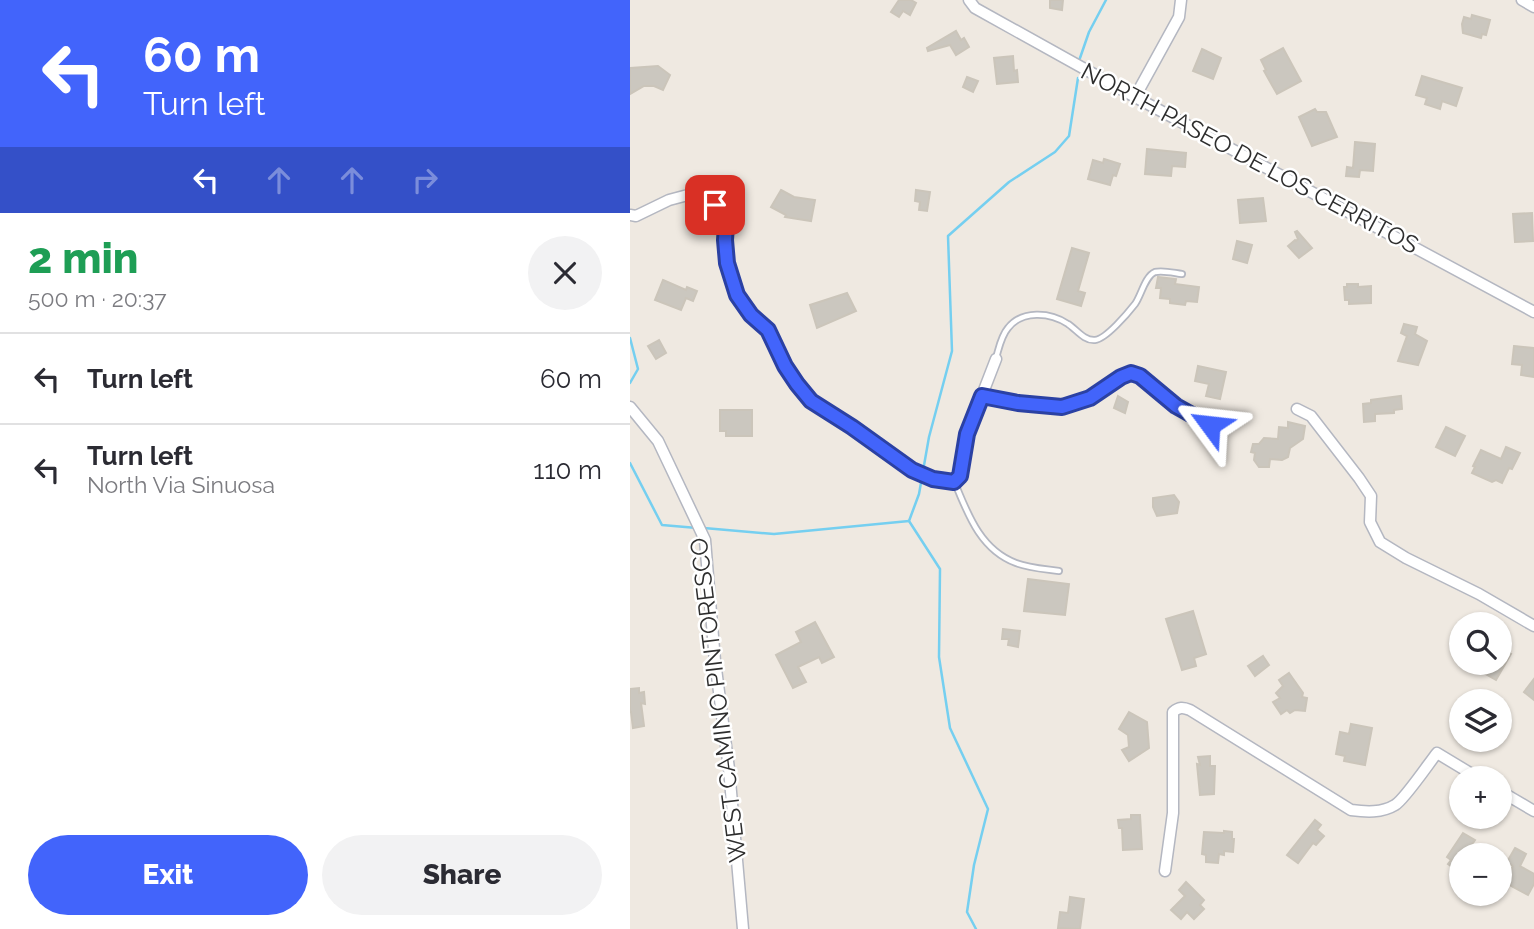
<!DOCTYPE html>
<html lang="en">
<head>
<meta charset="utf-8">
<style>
	:root { --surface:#fff; --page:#f2f2f3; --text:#2b2b33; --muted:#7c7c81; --line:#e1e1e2; --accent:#4264fb }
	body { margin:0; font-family:Raleway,sans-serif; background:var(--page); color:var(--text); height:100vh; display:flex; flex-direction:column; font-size:26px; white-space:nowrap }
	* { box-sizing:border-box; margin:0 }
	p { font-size:23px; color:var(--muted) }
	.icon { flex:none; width:38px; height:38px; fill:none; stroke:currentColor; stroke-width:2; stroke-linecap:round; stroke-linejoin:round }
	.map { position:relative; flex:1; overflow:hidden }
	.drawer { display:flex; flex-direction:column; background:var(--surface); width:630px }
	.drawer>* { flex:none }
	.guide { background:#4264fb; color:#fff; overflow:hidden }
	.buttons { position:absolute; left:819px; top:612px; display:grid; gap:14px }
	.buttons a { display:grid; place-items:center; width:63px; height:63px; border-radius:50%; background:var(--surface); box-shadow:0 2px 5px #0004; font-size:35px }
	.pin { position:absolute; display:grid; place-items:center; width:60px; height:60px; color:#fff; margin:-30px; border-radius:14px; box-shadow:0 4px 10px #0006 }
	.me { position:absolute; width:77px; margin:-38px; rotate:300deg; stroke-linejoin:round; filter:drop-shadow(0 0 5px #0008) }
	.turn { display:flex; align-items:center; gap:24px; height:147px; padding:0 28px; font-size:32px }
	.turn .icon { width:91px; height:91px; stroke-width:2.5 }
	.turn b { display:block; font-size:49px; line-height:60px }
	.lanes { display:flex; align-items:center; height:66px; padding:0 28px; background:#0003; justify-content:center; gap:35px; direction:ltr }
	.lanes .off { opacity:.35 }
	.round { display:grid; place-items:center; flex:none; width:74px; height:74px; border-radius:37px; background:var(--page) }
	.headline { display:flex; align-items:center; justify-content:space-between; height:119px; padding:0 28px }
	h1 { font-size:42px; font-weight:800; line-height:52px; color:#1e9e55 }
	.cta { display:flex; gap:14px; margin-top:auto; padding:14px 28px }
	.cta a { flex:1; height:80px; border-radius:42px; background:var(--accent); color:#fff; font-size:28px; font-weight:800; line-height:80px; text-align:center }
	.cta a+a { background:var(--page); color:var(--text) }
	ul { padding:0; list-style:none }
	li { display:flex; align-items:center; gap:21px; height:91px; padding:0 28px; border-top:2px solid var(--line) }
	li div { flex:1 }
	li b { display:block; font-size:26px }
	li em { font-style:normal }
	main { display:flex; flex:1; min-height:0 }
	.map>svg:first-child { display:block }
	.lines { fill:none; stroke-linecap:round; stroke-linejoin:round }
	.stream { stroke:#75cff0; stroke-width:2.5 }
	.building { fill:#cbc7bf; stroke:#cbc5ba; stroke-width:2 }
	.lane-casing { stroke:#b4b7c1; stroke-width:8 }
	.street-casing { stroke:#b4b7c1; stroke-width:13 }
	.lane { stroke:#fff; stroke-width:4.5 }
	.street { stroke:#fff; stroke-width:10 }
	.route-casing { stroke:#2b41a3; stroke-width:18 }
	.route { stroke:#4264fb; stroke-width:12 }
	.labels { text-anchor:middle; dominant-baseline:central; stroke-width:5; stroke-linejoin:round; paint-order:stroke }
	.street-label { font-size:24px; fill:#2e2e2e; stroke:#fff }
</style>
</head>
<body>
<main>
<section class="drawer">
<div class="guide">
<div class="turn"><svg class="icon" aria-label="left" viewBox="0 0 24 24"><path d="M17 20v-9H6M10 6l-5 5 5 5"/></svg><div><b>60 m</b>Turn left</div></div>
<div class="lanes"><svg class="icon" aria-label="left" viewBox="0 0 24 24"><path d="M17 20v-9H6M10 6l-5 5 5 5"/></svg><svg class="icon off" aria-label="ahead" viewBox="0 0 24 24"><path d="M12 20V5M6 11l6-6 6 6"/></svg><svg class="icon off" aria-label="ahead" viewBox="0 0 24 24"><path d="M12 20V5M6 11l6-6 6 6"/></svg><svg class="icon off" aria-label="right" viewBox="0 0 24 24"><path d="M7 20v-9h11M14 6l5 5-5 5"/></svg></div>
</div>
<div class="headline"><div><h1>2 min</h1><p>500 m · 20:37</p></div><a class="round"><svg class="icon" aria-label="close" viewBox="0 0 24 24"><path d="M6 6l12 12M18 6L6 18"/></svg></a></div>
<ul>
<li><svg class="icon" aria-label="left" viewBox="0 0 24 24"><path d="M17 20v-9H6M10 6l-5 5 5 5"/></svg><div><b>Turn left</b></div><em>60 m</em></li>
<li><svg class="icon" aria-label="left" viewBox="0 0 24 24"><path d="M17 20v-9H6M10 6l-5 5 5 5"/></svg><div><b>Turn left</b><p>North Via Sinuosa</p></div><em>110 m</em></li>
</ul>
<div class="cta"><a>Exit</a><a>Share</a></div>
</section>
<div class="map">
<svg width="904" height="929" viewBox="0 0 904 929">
	<rect width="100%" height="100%" fill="#efe9e1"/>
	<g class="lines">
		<g class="stream">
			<polyline points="450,58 459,32 476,0"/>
			<polyline points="0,338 8,369 0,383"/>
			<polyline points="0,463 32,525 67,528"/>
			<polyline points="293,471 299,437 322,351 318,236 379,182 425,152 439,136 448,78"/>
			<polyline points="292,477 289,494 279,521 310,569 309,657 320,728 358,809 344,865 337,912 346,929"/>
			<polyline points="74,528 144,534 279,521"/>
		</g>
	</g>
	<g class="building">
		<polygon points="269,0 281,0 286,3 280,15 273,11 269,17 261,12"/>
		<polygon points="420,0 433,0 432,10 420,8"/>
		<polygon points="842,15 860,20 856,35 852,34 851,38 833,33 832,24 834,17 841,19"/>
		<polygon points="326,31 331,40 334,38 339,47 326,55 320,45 298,51 297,48"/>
		<polygon points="653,48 671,81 647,94 634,71 636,70 631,60"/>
		<polygon points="572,49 591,58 583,79 563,71"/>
		<polygon points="383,56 384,71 387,70 388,82 367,84 364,58"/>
		<polygon points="28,66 40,75 33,90 24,86 14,86 0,94 0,68"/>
		<polygon points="792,76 832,88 826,106 812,101 810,109 795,104 797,98 786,95"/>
		<polygon points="337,77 348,81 343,92 333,87"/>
		<polygon points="685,109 687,112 696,112 707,137 682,146 669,117"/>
		<polygon points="725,142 745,144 743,171 730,170 729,177 716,176 717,167 723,168"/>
		<polygon points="517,149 556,153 555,167 542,166 541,176 515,174"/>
		<polygon points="474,159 490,164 486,176 483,175 480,185 458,179 463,160 473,163"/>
		<polygon points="151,190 164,197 185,200 181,221 155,217 156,215 141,207"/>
		<polygon points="286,190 300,192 297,211 289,210 290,202 285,201"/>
		<polygon points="633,198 636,221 610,223 608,200"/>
		<polygon points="902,213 903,241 885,242 883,214"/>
		<polygon points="667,231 682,248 669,258 658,246 665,240 666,241 668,239 665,232"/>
		<polygon points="607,241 622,245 617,263 603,259"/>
		<polygon points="442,248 459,253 448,291 455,293 451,306 427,299"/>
		<polygon points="528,277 546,279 545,284 569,287 567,302 556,301 555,305 540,303 540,299 530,298 531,288 526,288"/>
		<polygon points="33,280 56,290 57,287 67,291 63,301 56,298 51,310 25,300"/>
		<polygon points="717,284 728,284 728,287 741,286 741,303 719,304 719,300 715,300 714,287 717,287"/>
		<polygon points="217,293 226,311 187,328 180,305"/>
		<polygon points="774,324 787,327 785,334 797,341 788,365 768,361 777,336 771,333"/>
		<polygon points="29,340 36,353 26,359 18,346"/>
		<polygon points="884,346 904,348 904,377 891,375 892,365 882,364"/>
		<polygon points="568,366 596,372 590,399 576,396 579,384 565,381"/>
		<polygon points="488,396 498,402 495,413 484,408"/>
		<polygon points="771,396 772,409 764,410 764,413 745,414 745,421 734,422 733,404 741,403 741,400"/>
		<polygon points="90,410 122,410 122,436 96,436 96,431 90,431"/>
		<polygon points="658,422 675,426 673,439 660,448 658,457 652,460 640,459 639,467 629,467 624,460 625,453 621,452 623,444 629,444 634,438 648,439 649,427 658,428"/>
		<polygon points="816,427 835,436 825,456 806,447"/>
		<polygon points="876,447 890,453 882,469 879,468 872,483 866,480 862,482 842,473 845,467 843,466 851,450 871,459"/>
		<polygon points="544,495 549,502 547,513 527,516 523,507 523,498"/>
		<polygon points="398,579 439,584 435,615 394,611"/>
		<polygon points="563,611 576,654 564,658 566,666 552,670 536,619"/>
		<polygon points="185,622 204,657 192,663 189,657 168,667 176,682 163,688 146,655 171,642 166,632"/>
		<polygon points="373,629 390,631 388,647 378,645 379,639 372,639"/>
		<polygon points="870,648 881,654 866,680 836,663 870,663"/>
		<polygon points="633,656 639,665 625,676 618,666"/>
		<polygon points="659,673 673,693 672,697 677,698 675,711 665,710 660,713 657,710 651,714 643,702 650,698 646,693 653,686 649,680"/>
		<polygon points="904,679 904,700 894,692"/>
		<polygon points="9,688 9,693 14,692 15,704 11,703 14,726 3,728 1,712 0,712 0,689"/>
		<polygon points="499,712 517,722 519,748 499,761 492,750 499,747 498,735 489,729"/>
		<polygon points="721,724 742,728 735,765 714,761 715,756 706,754 710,732 719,734"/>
		<polygon points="580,756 580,766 585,766 584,794 570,795 567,764 570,765 568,757"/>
		<polygon points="501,815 510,815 512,849 493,850 492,828 489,828 488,820 501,819"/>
		<polygon points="685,820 691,825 687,830 694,836 686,845 683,843 668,863 657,855"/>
		<polygon points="594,831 602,832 602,839 604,839 603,852 594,851 594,855 589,854 588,863 576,862 576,855 572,854 574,832 594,833"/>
		<polygon points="833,833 845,840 834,856 831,856 831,873 818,864 821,860 817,857"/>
		<polygon points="885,848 896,854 890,866 904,874 904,884 898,895 874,882 883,866 877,862"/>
		<polygon points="556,882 574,900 570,905 574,909 564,919 557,912 551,919 541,910 555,896 549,890"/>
		<polygon points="440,897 454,899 450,929 428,928 430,912 438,913"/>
	</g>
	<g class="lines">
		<g class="lane-casing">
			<g id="lane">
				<path d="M366,358C369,348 371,336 378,328C392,310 420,312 438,324C446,329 454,341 465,340C476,339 498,313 505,304C511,296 515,276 525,272C533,270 544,273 552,274"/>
				<polyline points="353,396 388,403 432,406 460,398 491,377 501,374 510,376 546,406 580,425"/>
				<path d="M325,483C338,515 351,550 386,563C399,568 415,569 429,571"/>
			</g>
		</g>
		<g class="street-casing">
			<g id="street">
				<polyline points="339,0 345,8 505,97 904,312"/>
				<polyline points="892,0 904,7"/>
				<polyline points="505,97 549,17 551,0"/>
				<polyline points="0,215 6,216 39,200 54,196 64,194 85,205 92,211 96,225 95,241 97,263 107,295 121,315 138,330 155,366 167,384 181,401 282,470 303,479 324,483 330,476 337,434 366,359"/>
				<polyline points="0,407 28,441 75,540 85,661 99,769 113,929"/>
				<polyline points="667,409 681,416 729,478 741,496 740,522 750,542 776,558 849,594 904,626"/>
				<polyline points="870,791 904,811"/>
				<path d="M535,871L543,813V712C549,707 553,707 560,710L721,810C736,812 752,813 765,805C774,800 799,763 807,753L850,779"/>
			</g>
		</g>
		<use href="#lane" class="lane"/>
		<use href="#street" class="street"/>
	</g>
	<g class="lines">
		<g class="route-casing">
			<polyline id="route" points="85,205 92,211 96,225 95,240 97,263 107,295 121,315 138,330 155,366 167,384 181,401 222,427 282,470 303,479 324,482 330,476 337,434 352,396 388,403 432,407 460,398 491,377 501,373 510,376 546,406 580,425"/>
		</g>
		<use href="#route" class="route"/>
	</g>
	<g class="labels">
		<g class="street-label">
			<text transform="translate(620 158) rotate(28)">NORTH PASEO DE LOS CERRITOS</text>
			<text transform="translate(88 700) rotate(-97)">WEST CAMINO PINTORESCO</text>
		</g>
	</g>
</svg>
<div class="buttons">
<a><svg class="icon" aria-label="search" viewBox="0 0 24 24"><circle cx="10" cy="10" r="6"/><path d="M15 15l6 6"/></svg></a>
<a><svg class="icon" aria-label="layers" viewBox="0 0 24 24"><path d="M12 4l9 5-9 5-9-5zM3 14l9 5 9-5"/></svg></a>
<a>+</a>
<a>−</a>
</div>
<div class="pin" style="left:85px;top:205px;background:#d93025"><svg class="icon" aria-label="arrive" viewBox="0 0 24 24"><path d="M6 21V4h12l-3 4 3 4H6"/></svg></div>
<svg class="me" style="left:580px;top:425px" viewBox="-20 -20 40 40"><path d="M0-17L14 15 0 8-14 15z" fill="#4264fb" stroke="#fff" stroke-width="4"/></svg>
</div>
</main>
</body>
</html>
